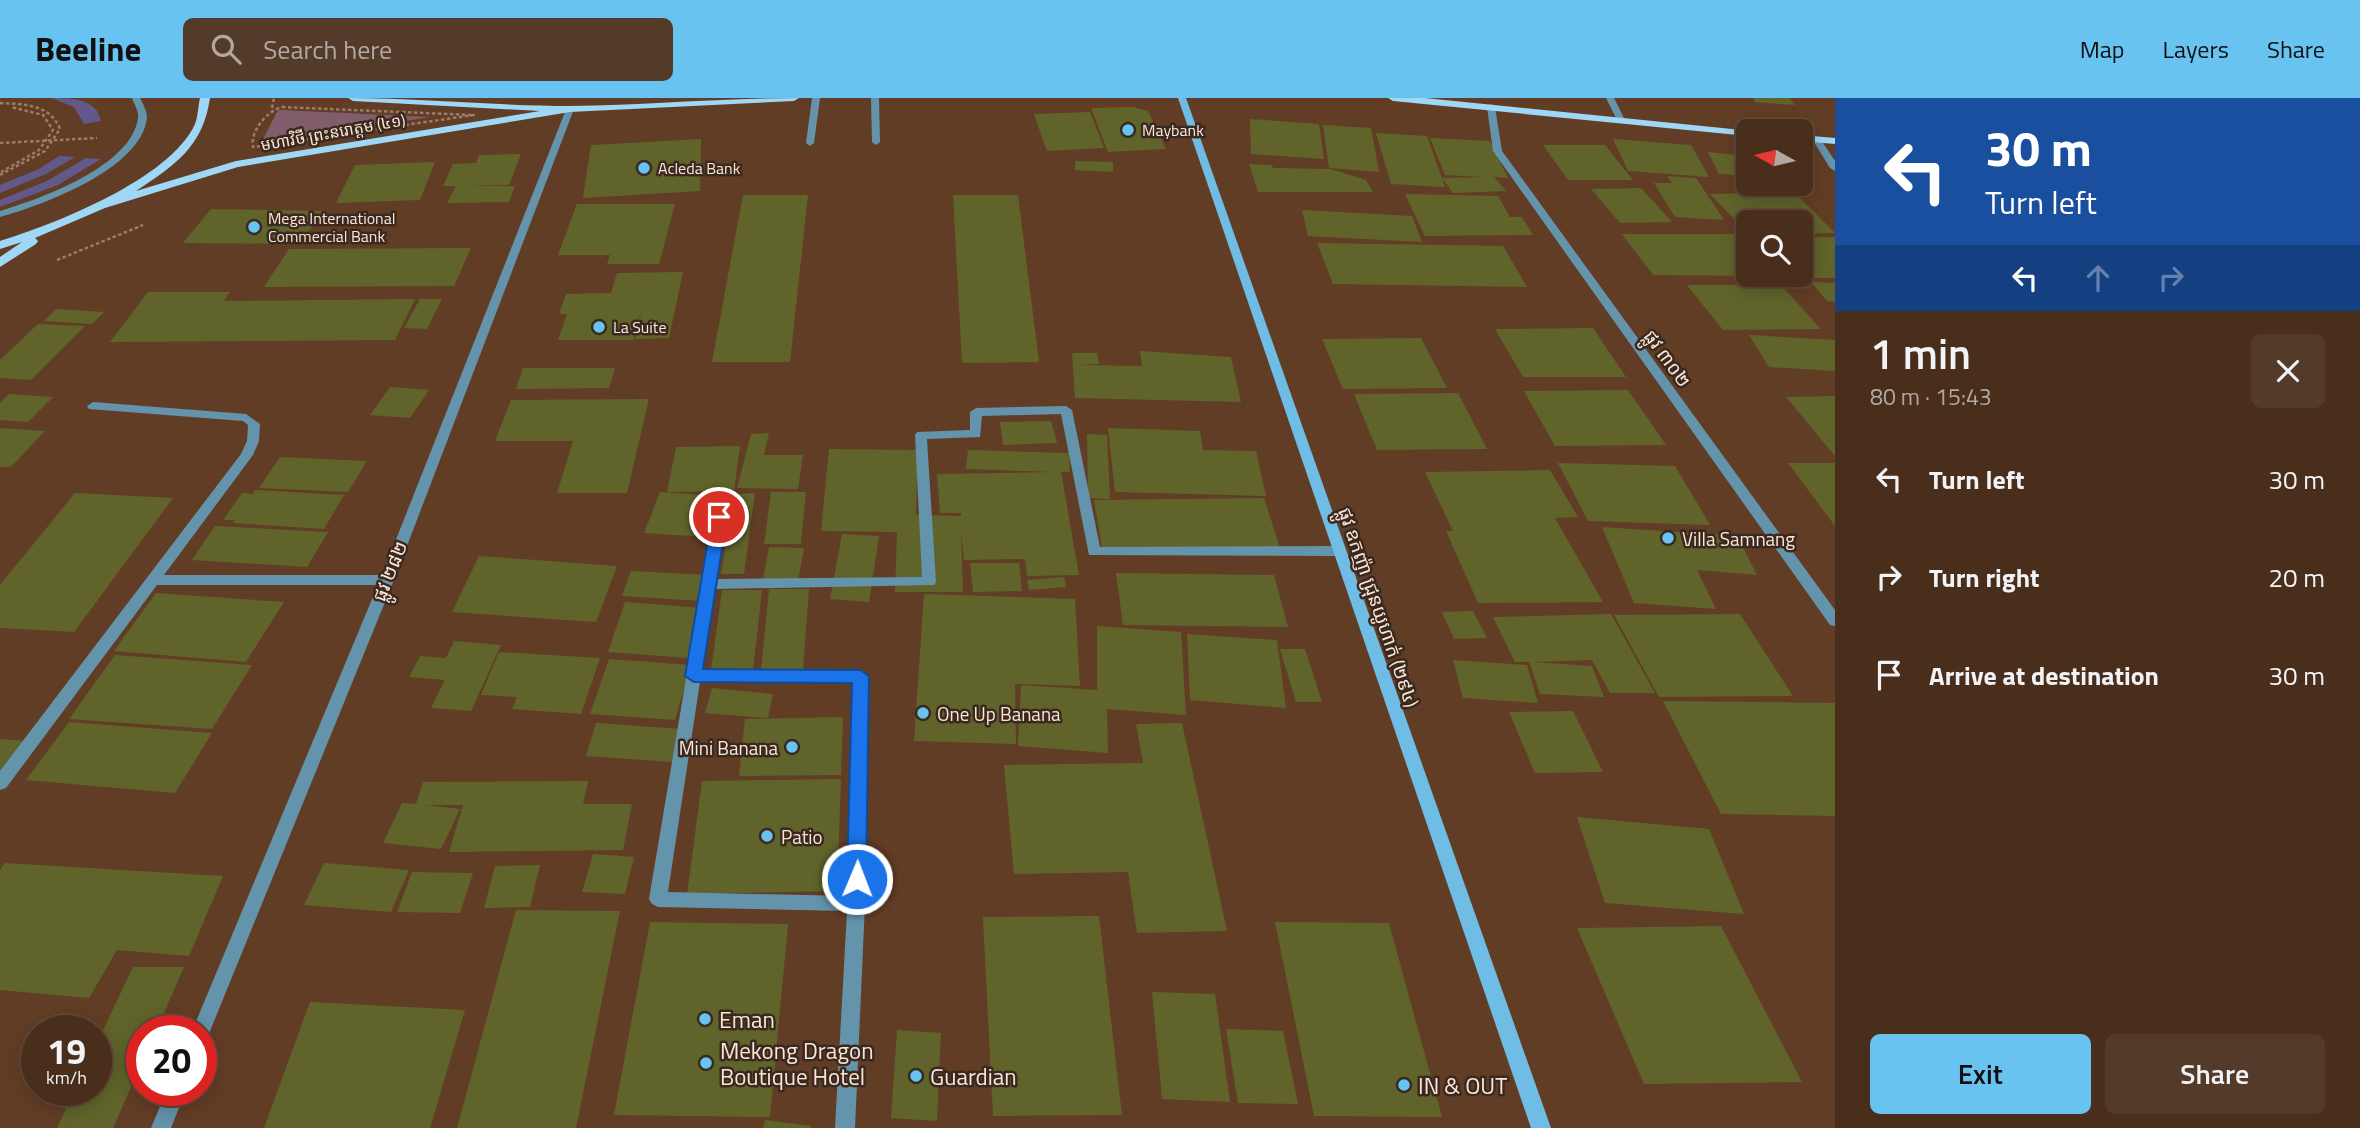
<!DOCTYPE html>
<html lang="en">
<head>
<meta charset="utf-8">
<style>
	:root { --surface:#4a2e1c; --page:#543a29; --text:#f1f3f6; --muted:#b2a8a3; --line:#614a3b; --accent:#69c3f1 }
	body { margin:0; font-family:"Titillium Web","Noto Sans Khmer",sans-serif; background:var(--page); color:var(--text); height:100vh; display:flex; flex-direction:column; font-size:26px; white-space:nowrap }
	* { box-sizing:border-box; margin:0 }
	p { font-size:23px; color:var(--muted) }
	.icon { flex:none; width:38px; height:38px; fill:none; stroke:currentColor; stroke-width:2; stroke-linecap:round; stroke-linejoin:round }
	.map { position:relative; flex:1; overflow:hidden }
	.side { display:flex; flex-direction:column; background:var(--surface); width:525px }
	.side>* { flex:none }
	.hud { background:#1a4fa0; color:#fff; overflow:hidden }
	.needle { width:46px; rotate:278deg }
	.buttons { position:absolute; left:1736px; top:21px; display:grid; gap:14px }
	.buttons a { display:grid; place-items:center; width:77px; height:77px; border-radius:10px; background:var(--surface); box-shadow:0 4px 18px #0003,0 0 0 2px var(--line); font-size:35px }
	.speed { position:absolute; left:21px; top:917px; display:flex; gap:14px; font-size:35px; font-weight:700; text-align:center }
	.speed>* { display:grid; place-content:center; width:91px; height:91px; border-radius:50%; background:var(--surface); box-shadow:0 4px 18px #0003,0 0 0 2px var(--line); line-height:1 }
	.speed small { font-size:18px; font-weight:400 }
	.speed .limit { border:10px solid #d22; background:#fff; color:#111 }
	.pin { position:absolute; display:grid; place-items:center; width:60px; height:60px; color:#fff; margin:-30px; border:4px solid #fff; border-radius:50%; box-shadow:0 2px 7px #0007 }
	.me { position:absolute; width:77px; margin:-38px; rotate:1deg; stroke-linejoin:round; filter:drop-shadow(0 0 5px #0008) }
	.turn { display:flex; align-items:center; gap:24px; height:147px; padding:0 35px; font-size:32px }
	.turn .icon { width:91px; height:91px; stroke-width:2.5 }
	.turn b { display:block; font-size:49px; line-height:60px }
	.lanes { display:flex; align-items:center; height:66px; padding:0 35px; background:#0003; justify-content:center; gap:35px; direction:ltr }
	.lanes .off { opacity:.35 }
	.round { display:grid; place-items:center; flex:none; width:74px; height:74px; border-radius:10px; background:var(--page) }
	.summary { display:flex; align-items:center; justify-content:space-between; height:119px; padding:0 35px }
	h1 { font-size:42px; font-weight:600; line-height:52px }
	.primary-button { display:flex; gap:14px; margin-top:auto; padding:14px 35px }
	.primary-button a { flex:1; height:80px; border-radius:10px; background:var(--accent); color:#111; font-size:28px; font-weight:600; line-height:80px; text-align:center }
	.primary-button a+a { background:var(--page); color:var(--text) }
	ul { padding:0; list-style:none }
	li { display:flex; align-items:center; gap:21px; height:98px; padding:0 35px }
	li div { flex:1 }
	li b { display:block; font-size:26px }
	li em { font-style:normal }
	header { display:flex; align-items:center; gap:42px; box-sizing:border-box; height:98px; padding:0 35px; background:var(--accent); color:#111 }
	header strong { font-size:33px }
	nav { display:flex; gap:38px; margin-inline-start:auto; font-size:24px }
	.search { width:490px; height:63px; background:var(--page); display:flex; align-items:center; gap:18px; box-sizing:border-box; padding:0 24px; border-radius:10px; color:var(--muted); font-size:26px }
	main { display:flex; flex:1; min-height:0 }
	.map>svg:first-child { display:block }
	.green { fill:#815d6c }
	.water { fill:#62588a }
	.building { fill:#60642a }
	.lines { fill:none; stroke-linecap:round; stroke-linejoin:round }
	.path { stroke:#9c7c68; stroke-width:2.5; stroke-dasharray:3.5 2.5; stroke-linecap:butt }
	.lane { fill:#6493ac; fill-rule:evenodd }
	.street { fill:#6493ac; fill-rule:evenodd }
	.secondary { fill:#6fbce4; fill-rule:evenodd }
	.primary { fill:#9fd7f6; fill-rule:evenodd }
	.route { fill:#1a73e8; stroke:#114b97; stroke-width:2 }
	.poi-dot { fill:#69c3f1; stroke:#3a291e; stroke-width:2.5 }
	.labels { text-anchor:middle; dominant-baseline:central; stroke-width:5; stroke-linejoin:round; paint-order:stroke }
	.far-poi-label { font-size:16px; fill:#fce4d7; stroke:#3a291e; text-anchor:start }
	.far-street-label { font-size:16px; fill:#fce4d7; stroke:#3a291e }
	.street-label { font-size:19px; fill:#fce4d7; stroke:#3a291e }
	.poi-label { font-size:19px; fill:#fce4d7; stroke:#3a291e; text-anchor:start }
	.near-poi-label { font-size:23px; fill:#fce4d7; stroke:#3a291e; text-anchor:start }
</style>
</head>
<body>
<header>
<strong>Beeline</strong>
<div class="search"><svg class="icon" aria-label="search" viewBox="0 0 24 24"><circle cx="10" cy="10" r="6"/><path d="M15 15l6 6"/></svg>Search here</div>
<nav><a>Map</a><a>Layers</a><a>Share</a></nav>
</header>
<main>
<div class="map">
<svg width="1835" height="1030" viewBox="0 0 1835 1030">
	<rect width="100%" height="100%" fill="#623d25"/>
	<polygon class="green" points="278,12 281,12 431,19 261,45"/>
	<g class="water">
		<path d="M51,0C72,0 96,0 101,23L84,26L74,9Z"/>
		<polygon points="59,58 75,59 46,76 0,95 0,87 39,71"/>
		<polygon points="86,60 101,61 58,87 0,109 0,102 47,83"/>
	</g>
	<g class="building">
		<polygon points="1753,0 1790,0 1794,7 1755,4"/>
		<polygon points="1133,9 1148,13 1166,51 1108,54 1091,10"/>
		<polygon points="1090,14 1104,50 1047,53 1034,16"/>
		<polygon points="1250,21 1319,26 1324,61 1251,56"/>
		<polygon points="1323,27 1371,30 1379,74 1329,70"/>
		<polygon points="1376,35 1427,38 1445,89 1391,86"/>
		<polygon points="1430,40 1490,43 1508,80 1494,79 1506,93 1453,95 1442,80 1483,79 1445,77"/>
		<polygon points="701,41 700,93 583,100 591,47"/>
		<polygon points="1613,41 1691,47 1709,79 1628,73"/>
		<polygon points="1543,47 1605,47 1633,82 1568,82"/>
		<polygon points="1708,54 1748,58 1748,78 1719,76"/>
		<polygon points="521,56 509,87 466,88 515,88 509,104 447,105 456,88 443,88 453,66 476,65 479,57"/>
		<polygon points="1075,63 1113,64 1113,74 1075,72"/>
		<polygon points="435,64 420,102 336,105 355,67"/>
		<polygon points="1249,66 1272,67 1273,70 1331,71 1366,82 1373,94 1258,94"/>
		<polygon points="1667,78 1696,80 1724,122 1675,119 1654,85 1672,85"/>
		<polygon points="1641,90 1672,124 1620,125 1591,91"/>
		<polygon points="1794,94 1835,135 1801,136 1801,124 1748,124 1748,135 1710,96"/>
		<polygon points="1405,96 1498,98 1510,119 1522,119 1533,137 1425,138"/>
		<polygon points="743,97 808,97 790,264 712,264"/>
		<polygon points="953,97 1018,97 1039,264 962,265"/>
		<polygon points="577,106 675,106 659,166 607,166 610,157 558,157"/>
		<polygon points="211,111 324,113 299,146 183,145"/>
		<polygon points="1302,112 1412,118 1422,144 1308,138"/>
		<polygon points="1622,136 1739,136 1748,147 1748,178 1653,177"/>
		<polygon points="1801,139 1835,139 1835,180 1787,180 1784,177 1801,177"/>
		<polygon points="1317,145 1503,148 1527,189 1333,186"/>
		<polygon points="471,150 454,188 264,189 289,151"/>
		<polygon points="683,174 669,240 635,241 642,208 633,242 558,242 567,216 559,216 566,196 611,195 617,175"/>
		<polygon points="1811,184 1835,185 1835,204 1827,203"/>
		<polygon points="1687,187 1781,187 1821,231 1723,232"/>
		<polygon points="148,194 230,194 224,203 415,201 395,242 110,244"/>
		<polygon points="420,201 442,201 427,231 404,230"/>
		<polygon points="56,211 104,214 92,226 44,223"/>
		<polygon points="38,226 85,228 31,282 0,280 0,262"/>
		<polygon points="1593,230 1626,279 1523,279 1495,231"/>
		<polygon points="1749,237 1835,242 1835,273 1769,269"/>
		<polygon points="1421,240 1447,290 1343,291 1322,241"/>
		<polygon points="1140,253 1231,259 1241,304 1075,300 1072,255 1097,255 1099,266 1079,267 1142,268"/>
		<polygon points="523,270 615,270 609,290 516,291"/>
		<polygon points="390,289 429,292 410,320 370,317"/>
		<polygon points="1628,292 1666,347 1555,348 1524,293"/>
		<polygon points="1458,295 1487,351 1377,352 1354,296"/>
		<polygon points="9,296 53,299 28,324 0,322 0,305"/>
		<polygon points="1835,298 1835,358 1786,299"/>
		<polygon points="649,301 627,395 557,395 573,343 495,343 511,302"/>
		<polygon points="1051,323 1057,345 1003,347 1000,324"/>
		<polygon points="0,330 45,333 11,369 0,369"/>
		<polygon points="1108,330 1200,333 1203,352 1256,353 1266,398 1115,394"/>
		<polygon points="769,335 764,357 803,357 798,391 737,390 751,336"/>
		<polygon points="1087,336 1107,337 1110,401 1088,400"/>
		<polygon points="740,348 734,393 667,394 676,349"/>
		<polygon points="829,351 918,352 916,417 961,418 961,415 940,415 937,376 1055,374 966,371 968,352 1069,355 1070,374 1061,374 1079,477 1027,478 1025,461 964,462 961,433 963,494 895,494 897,434 821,433"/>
		<polygon points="280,359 367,363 348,394 259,390"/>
		<polygon points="1558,365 1675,368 1710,427 1588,423"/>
		<polygon points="1788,365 1835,365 1835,428"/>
		<polygon points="1550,372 1578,419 1555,420 1603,504 1478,505 1446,433 1453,433 1425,374"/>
		<polygon points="255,392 344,397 324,431 233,425 235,422 223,422 242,395 253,396"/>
		<polygon points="660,394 720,398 706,439 644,435"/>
		<polygon points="771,394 806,394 801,446 764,446"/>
		<polygon points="75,395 173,400 74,534 0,530 0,487"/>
		<polygon points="755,395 744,476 721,476 734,396"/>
		<polygon points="1264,400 1281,453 1103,456 1094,402"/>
		<polygon points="215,428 328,434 307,469 192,462"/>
		<polygon points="1602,429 1737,438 1757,477 1697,472 1716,511 1634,505"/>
		<polygon points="842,436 879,438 869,504 830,501"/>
		<polygon points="769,449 804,450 798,483 763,482"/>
		<polygon points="479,458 617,468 596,524 452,514"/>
		<polygon points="970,465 1019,465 1022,493 973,494"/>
		<polygon points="631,473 708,477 701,503 622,498"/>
		<polygon points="1116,475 1274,477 1288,529 1123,527"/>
		<polygon points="1064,479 1066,489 1029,492 1027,482"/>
		<polygon points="769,491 809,491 803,571 761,571"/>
		<polygon points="722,492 762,492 753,572 711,572"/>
		<polygon points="156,495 284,504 246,564 114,553"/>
		<polygon points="924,496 1075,501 1080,588 1015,586 1016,646 914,643"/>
		<polygon points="625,504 703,510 688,560 608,554"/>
		<polygon points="1473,513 1487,540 1454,541 1442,514"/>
		<polygon points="1611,516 1655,595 1610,595 1592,562 1533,564 1592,568 1604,599 1540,596 1529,564 1515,564 1493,519"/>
		<polygon points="1740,516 1793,598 1659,599 1614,517"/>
		<polygon points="1097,528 1181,534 1186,617 1107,611 1108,655 1018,648 1021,587 1097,592"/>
		<polygon points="1187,536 1277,542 1286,610 1190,602"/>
		<polygon points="454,543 501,547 471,613 431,610 445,582 409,579 420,558 446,560"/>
		<polygon points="1280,551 1305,551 1322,604 1296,604"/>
		<polygon points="499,554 600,560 581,616 512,611 517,599 481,597"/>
		<polygon points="115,557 252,567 212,631 69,621"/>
		<polygon points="609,561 691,567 675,622 590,616"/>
		<polygon points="1453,562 1527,567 1538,605 1463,600"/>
		<polygon points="712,590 773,596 768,620 705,615"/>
		<polygon points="1663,603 1835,605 1835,718 1721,716"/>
		<polygon points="1573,613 1603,674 1535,675 1509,614"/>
		<polygon points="843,619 841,677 739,678 745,621"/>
		<polygon points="69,624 212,635 175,695 26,682"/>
		<polygon points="596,625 681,631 672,664 586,658"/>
		<polygon points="1182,625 1227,833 1137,835 1128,774 1014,776 1004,667 1143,665 1136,626"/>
		<polygon points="0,641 29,643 0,681"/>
		<polygon points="841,681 837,793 687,796 702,683"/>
		<polygon points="588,683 583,706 632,706 623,752 449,754 463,707 425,707 460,711 441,751 383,745 402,705 416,706 423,684"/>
		<polygon points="1577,719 1709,731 1744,816 1605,805"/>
		<polygon points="593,756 634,759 625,796 582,794"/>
		<polygon points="5,765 189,776 223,778 189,858 117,852 89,900 0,892 0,772"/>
		<polygon points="324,765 409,772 391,814 304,807"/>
		<polygon points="540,767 530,809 484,810 495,768"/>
		<polygon points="412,774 473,775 460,815 397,814"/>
		<polygon points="516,812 620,813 576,1030 457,1030"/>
		<polygon points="1099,818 1122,1017 993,1018 983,819"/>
		<polygon points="650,824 788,826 770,1019 614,1017"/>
		<polygon points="1275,824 1389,825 1442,1019 1314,1018"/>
		<polygon points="1721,828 1802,984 1644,986 1577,830"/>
		<polygon points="133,869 184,869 156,933 142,933 142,964 113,1030 57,1030 75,992 96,992 96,947"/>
		<polygon points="1152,894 1215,896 1230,1004 1162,1001"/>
		<polygon points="310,904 465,912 430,1030 264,1030"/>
		<polygon points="1226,931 1283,933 1298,1006 1238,1005"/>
		<polygon points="897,932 941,935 937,1023 891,1020"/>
		<polygon points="765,1022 811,1028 811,1030 763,1030"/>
	</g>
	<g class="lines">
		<g class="path">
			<path d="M0,5C23,6 50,6 60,31L45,53L0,77"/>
			<path d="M282,9L474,17L253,49C250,33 267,13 282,9Z"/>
			<polyline points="272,10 274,0"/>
			<polyline points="0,45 97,40"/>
			<polyline points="1,74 39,52 53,32 43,17 11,9"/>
			<polyline points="57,162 143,127"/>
		</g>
		<g class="lane">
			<polygon points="812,0 820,0 814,45 810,48 806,45"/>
			<polygon points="871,0 879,0 880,44 876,47 872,44"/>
			<polygon points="93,304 246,316 260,326 259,343 253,357 164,477 387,477 394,482 387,487 157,487 6,690 0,692 0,673 241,356 247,343 248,327 243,323 89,311 87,308"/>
			<path d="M1066,308L1072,312L1100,449L1339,448L1346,453L1339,458L1089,457L1061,316L982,318L980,339L927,341L936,484L934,487L715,491L702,572H860L865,574L867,578L865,806L855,1030H835L847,813L658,809L652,806L649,801L717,396L723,392L729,396L716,481L922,479L915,337L917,334L970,332V314L976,310ZM700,584H853L848,798L668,794Z"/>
		</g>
		<g class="street">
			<path d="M132,0H140C143,6 147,13 147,20C141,71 43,107 0,119V113C40,101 132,68 138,20C139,13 134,6 132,0Z"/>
			<polygon points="1606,0 1614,0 1625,22 1624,24 1618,24"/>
			<polygon points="1491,6 1495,9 1502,53 1835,512 1835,528 1830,527 1493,53 1487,9"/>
			<polygon points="567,9 574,11 394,482 210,933 208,939 201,942 201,933 192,933 380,482"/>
			<polygon points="1813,39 1819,39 1835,63 1835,73 1830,70 1812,41"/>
			<polygon points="167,992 186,992 171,1030 151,1030"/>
		</g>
		<polygon class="secondary" points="1178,0 1186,0 1551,1030 1531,1030"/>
		<g class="primary">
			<path d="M200,0H210C203,49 175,67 136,93L236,63L540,13L353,3L348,0C422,0 497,8 571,8C647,7 723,0 799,0L794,3L570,14L238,69L105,110L35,140L38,143L36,146L0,169V159L22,144L0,151V143C55,126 170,81 195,26C198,19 198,8 200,0Z"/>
			<polygon points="1388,0 1425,0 1752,33 1748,33 1748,38 1393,3"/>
			<polygon points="1801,37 1835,40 1835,46 1801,43"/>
		</g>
	</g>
	<polygon class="route" points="719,414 727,419 703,571 860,572 869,578 866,781 863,787 857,789 850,787 847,781 852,585 694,584 685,578 712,419"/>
	<g class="poi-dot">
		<circle cx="1128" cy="32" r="7"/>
		<circle cx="644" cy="70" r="7"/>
		<circle cx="254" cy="129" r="7"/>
		<circle cx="599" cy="229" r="7"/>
		<circle cx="1668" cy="440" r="7"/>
		<circle cx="923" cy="615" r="7"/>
		<circle cx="792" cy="649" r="7"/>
		<circle cx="767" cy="738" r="7"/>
		<circle cx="705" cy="921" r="7"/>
		<circle cx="706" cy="965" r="7"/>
		<circle cx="916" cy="978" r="7"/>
		<circle cx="1404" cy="987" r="7"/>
	</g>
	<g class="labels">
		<g class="far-poi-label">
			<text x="1142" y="32">Maybank</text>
			<text x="658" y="70">Acleda Bank</text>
			<text x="268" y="120">Mega International<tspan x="268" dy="18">Commercial Bank</tspan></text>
			<text x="613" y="229">La Suite</text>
		</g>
		<g class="far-street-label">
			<text transform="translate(333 34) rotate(-10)">មហាវិថី ព្រះនរោត្តម (៤១)</text>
		</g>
		<g class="street-label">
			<text transform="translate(1668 260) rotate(54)">ផ្លូវ ៣០២</text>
			<text transform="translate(389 473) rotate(-68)">ផ្លូវ ២៨២</text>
			<text transform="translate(1379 509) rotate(71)">ផ្លូវ ឧកញ៉ា ជ្រុនយូហាក់ (២៩៤)</text>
		</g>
		<g class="poi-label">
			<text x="1682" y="440">Villa Samnang</text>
			<text x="937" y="615">One Up Banana</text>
			<text x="778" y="649" text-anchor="end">Mini Banana</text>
			<text x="781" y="738">Patio</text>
		</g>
		<g class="near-poi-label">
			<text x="719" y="921">Eman</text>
			<text x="720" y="952">Mekong Dragon<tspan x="720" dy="26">Boutique Hotel</tspan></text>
			<text x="930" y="978">Guardian</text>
			<text x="1418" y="987">IN &amp; OUT</text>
		</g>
	</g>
</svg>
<div class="buttons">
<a><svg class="needle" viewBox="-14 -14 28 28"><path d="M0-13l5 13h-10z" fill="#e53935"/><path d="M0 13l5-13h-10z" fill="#b2a8a3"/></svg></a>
<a><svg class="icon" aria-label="search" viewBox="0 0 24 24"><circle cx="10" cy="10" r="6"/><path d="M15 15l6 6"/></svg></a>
</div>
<div class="speed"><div>19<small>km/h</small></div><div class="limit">20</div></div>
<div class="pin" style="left:719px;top:419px;background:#d93025"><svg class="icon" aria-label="arrive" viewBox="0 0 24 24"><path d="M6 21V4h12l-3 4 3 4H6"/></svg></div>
<svg class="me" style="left:857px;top:781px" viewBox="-20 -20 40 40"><circle r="17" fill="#1a73e8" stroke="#fff" stroke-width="3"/><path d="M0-11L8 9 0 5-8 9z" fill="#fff"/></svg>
</div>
<section class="side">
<div class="hud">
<div class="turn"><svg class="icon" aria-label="left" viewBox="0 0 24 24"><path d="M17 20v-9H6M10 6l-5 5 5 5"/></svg><div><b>30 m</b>Turn left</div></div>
<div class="lanes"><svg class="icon" aria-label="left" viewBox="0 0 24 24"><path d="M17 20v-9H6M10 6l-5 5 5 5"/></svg><svg class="icon off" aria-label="ahead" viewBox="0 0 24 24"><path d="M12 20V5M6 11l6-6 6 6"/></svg><svg class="icon off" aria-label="right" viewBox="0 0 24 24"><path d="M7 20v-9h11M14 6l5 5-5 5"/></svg></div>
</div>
<div class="summary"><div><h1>1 min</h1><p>80 m · 15:43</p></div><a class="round"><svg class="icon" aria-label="close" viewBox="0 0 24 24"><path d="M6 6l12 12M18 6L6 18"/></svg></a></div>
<ul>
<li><svg class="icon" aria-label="left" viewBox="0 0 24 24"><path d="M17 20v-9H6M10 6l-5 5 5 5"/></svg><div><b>Turn left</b></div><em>30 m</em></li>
<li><svg class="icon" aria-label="right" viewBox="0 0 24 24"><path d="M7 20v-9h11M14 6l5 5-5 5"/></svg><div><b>Turn right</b></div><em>20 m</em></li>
<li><svg class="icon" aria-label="arrive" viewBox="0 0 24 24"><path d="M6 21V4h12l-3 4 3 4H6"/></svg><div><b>Arrive at destination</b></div><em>30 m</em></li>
</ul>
<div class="primary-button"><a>Exit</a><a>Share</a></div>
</section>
</main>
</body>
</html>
